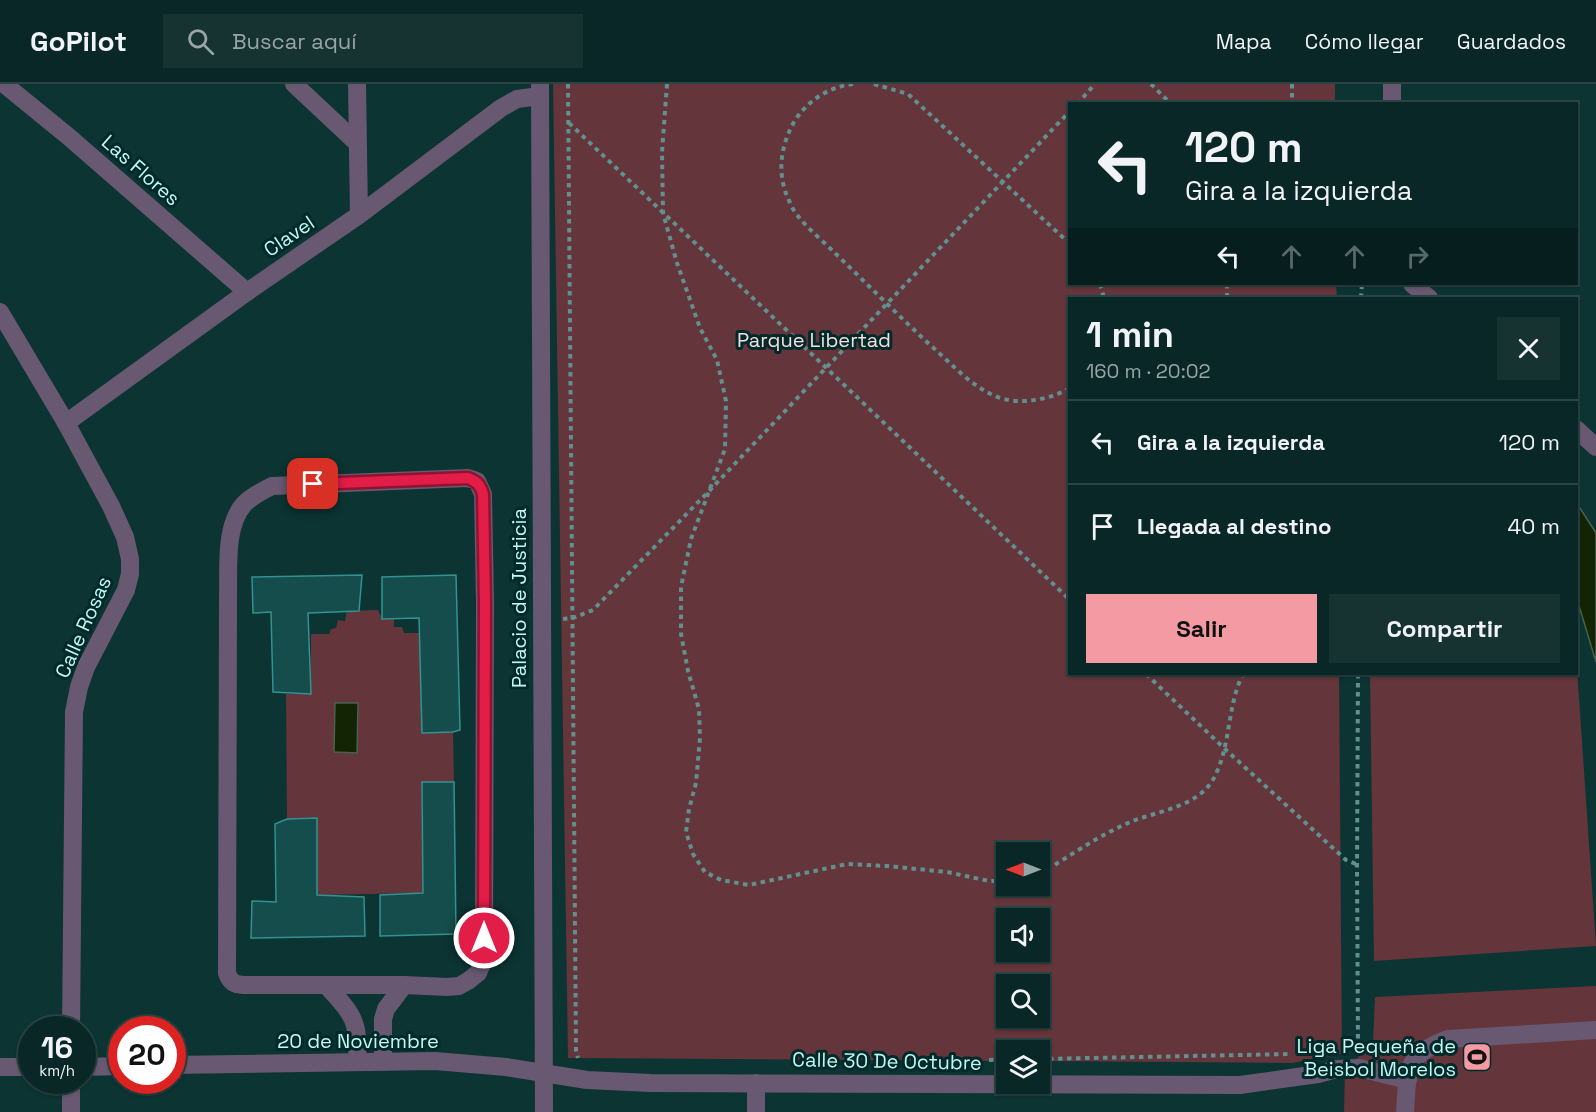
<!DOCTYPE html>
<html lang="es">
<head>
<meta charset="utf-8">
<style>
	:root { --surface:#082726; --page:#163332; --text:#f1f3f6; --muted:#98a5a7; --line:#294443; --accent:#f49aa3 }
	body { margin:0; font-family:"Space Grotesk",sans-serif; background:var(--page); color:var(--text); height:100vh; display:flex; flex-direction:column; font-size:22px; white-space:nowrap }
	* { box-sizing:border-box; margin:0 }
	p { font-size:20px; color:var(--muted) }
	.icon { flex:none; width:33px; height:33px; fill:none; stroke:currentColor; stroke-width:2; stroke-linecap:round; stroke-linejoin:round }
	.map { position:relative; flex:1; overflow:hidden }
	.drawer { position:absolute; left:1068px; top:213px; width:510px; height:378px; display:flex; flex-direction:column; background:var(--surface); border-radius:0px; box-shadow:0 2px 4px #0004,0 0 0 2px var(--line) }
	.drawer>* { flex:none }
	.banner { position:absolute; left:1068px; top:18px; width:510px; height:183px; border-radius:0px; box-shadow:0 2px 4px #0004,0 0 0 2px var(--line); background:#082726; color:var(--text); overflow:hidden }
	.needle { width:39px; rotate:270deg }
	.tools { position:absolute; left:996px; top:758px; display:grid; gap:12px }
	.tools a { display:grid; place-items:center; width:54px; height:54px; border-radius:0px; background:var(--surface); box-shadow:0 2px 4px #0004,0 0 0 2px var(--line); font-size:30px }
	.speed { position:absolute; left:18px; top:932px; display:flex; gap:12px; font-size:30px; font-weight:700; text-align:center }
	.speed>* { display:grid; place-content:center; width:78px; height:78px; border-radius:50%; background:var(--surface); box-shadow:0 2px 4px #0004,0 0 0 2px var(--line); line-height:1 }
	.speed small { font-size:15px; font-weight:400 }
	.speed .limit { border:9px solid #d22; background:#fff; color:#111 }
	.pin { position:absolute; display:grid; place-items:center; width:51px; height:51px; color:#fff; margin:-26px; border-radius:12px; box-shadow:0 3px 9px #0006 }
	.me { position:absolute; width:66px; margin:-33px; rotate:0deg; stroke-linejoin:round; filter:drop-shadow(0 0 4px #0008) }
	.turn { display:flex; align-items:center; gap:21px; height:126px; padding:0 18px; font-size:27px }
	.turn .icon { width:78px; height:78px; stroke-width:2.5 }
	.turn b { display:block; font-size:42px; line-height:51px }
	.lanes { display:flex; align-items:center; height:57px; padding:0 18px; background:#0003; justify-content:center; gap:30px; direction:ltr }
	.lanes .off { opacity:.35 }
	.round { display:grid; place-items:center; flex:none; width:63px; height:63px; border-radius:0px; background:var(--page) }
	.head { display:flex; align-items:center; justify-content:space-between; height:102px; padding:0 18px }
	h1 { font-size:36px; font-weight:700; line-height:45px }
	.button { display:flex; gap:12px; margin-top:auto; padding:12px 18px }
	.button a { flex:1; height:69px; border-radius:0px; background:var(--accent); color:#111; font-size:24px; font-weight:700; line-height:69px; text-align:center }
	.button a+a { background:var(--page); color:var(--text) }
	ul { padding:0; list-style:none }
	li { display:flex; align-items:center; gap:18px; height:84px; padding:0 18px; border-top:2px solid var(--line) }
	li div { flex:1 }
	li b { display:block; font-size:22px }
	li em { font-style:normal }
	header { display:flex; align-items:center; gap:36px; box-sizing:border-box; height:84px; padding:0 30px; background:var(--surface); border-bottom:2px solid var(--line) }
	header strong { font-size:28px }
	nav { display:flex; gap:33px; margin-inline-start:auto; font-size:21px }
	.search { width:420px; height:54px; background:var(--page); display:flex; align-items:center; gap:15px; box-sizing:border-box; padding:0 21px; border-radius:0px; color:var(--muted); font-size:22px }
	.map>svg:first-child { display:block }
	.green { fill:#64353a; fill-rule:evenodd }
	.water { fill:#132405; stroke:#47634d; stroke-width:1.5 }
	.building { fill:#154d4c; stroke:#329291; stroke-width:1.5 }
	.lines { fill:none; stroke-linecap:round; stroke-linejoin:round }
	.path { stroke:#61908f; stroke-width:4; stroke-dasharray:4.5 4.5; stroke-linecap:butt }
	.minor { stroke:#685871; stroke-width:18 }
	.route-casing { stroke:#92132f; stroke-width:15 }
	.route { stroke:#e11d48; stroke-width:10 }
	.labels { text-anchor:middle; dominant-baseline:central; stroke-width:6; stroke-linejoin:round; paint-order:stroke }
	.street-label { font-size:20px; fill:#c1f7f5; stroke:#002a29 }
	.park-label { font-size:20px; fill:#f5dedf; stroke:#002a29 }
	.poi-label { font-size:20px; fill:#c1f7f5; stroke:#002a29; text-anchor:end }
</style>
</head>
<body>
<header>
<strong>GoPilot</strong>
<div class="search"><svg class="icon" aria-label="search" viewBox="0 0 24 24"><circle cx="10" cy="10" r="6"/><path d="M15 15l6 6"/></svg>Buscar aquí</div>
<nav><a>Mapa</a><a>Cómo llegar</a><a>Guardados</a></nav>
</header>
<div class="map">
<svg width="1596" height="1028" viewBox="0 0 1596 1028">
	<rect width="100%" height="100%" fill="#0b3433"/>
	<g class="green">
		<path d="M553,0H1335V19L1070,20V200H1336L1337,214H1070V590H1339L1342,970L1292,979L1040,977V966H1006V977L568,974ZM1006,768H1040V801H1006ZM1006,834H1040V867H1006ZM1006,900H1040V933H1006Z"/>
		<polygon points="378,526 382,535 394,535 394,543 402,543 404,549 420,549 422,648 453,648 454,698 422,699 423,809 317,811 317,735 287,735 286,610 311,609 311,550 329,550 331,545 336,544 338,536 345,537 347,527"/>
		<polygon points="1577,585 1596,862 1374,877 1370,590 1576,590"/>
		<polygon points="1596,902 1596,1028 1344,1028 1345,986 1373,959 1375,913"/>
	</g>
	<g class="water">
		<polygon points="1576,418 1596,449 1596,578 1577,515"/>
		<polygon points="335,619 358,619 357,669 334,668"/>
	</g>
	<g class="building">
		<polygon points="362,491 359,527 308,529 311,610 273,608 271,528 253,529 252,493"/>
		<polygon points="456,491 460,646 453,648 422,649 419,534 382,535 382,493"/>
		<polygon points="422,698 454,698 456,850 380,852 380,811 423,809"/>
		<polygon points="317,734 317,811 364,813 365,852 251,854 252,817 276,818 275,740 287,735"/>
	</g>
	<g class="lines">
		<g class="path">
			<polyline points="568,0 576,966 578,974"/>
			<polyline points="667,0 662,68 663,129 677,179 700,244 717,276 726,317 725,365 691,455 681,503 681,550 688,587 699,625 700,654 696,699 689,725 686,748 693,770 705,788 721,796 749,801 847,780 887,782 947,788 989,797 1006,797"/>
			<path d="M853,0C828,3 807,17 794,38C781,61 777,87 787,112C790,118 793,127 798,132C809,146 824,158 836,170C867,200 897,230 928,259C949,277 969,301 995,312C1018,322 1049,316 1070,304"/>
			<polyline points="874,0 908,10 1070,160"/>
			<polyline points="1151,0 1171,20"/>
			<polyline points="1292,0 1292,20"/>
			<polyline points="1077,20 1095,0"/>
			<polyline points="569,39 1070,516"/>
			<polyline points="1100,200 1104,214"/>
			<polyline points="1227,200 1227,214"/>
			<polyline points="1361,214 1362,200"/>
			<polyline points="563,535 573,534 593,526 709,407 1070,27"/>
			<polyline points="1146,590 1225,665 1346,776 1356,780"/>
			<polyline points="1358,590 1357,781 1358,962"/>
			<path d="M1040,790C1068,773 1098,752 1128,739C1158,726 1199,724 1215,692C1231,660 1227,622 1243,590"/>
			<polyline points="1040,975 1291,970"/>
			<polyline points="989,976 1006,975"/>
		</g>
		<g class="minor">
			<polyline points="4,0 69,53 247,208"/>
			<polyline points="294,0 357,59"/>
			<polyline points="357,0 359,131"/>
			<polyline points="540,0 544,1028"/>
			<polyline points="1392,0 1392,20"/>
			<polyline points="1412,200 1429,214"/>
			<polyline points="0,228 66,339 111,422 125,453 130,475 130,490 126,506 86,583 79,603 74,628 71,945"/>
			<polyline points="66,339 247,208 359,131 501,24 517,15 540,12"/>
			<polyline points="1576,345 1596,363"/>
			<path d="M468,394L477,397L483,410L485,520L484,875L478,889L468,897L459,902L447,903L404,901H251C240,901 231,902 227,889L228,513C229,485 224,443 244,420C252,412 262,407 272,402Z"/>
			<path d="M326,901C354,932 359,936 357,978"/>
			<polyline points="383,978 383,935 386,925 404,901"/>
			<polyline points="172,981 435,977 506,983 587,996 651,999 1240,1001 1318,990 1337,985 1359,984 1408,996"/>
			<polyline points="0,983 32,983"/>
			<polyline points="82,983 122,982"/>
			<polyline points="71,996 71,1028"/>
			<polyline points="756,1028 756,999"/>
			<path d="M1405,1028C1408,987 1404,971 1448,955L1596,946"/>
		</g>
	</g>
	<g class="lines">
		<g class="route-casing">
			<path id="route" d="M313,400L468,394C478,398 480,401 483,410L485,520L484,854"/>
		</g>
		<use href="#route" class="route"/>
	</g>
	<defs>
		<g id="stadium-square" transform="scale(1.5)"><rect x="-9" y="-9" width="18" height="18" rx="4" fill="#f49aa3" stroke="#002a29"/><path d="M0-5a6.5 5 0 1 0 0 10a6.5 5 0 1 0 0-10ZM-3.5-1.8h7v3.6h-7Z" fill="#111"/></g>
	</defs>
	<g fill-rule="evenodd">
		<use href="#stadium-square" x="1477" y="973"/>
	</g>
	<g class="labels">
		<g class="street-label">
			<text transform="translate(141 86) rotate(41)">Las Flores</text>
			<text transform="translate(289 152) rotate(-34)">Clavel</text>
			<text transform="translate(519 514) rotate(-90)">Palacio de Justicia</text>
			<text transform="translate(83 543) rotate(-66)">Calle Rosas</text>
			<text x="358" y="957">20 de Noviembre</text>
			<text transform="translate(887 977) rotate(1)">Calle 30 De Octubre</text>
		</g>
		<g class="park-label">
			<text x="814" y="256">Parque Libertad</text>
		</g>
		<g class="poi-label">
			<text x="1456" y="962">Liga Pequeña de<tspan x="1456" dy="23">Beisbol Morelos</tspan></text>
		</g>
	</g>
</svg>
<div class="tools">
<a><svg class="needle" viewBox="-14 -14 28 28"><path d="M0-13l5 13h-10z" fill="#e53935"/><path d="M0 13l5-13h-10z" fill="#98a5a7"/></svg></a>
<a><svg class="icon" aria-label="sound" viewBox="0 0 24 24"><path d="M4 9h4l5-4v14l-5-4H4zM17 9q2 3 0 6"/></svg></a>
<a><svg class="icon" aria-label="search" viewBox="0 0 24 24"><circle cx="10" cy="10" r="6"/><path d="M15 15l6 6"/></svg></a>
<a><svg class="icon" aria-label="layers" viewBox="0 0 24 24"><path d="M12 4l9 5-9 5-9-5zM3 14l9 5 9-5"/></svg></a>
</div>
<div class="speed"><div>16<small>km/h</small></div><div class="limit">20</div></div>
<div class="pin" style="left:313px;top:400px;background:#d93025"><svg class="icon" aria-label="arrive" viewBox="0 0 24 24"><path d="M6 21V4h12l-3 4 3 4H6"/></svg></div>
<svg class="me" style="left:484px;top:854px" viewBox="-20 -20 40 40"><circle r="17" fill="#e11d48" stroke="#fff" stroke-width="3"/><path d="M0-11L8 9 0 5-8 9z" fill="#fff"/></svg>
<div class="banner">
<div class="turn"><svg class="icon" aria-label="left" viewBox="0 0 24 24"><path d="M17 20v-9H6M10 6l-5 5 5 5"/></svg><div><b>120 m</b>Gira a la izquierda</div></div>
<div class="lanes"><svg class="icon" aria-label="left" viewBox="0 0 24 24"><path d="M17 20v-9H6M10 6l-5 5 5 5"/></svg><svg class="icon off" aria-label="ahead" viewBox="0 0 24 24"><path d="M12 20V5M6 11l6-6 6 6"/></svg><svg class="icon off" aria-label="ahead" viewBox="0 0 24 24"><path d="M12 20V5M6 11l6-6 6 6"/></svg><svg class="icon off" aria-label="right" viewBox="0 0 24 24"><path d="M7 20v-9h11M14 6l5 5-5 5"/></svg></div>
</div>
<section class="drawer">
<div class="head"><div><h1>1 min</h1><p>160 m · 20:02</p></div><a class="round"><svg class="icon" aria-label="close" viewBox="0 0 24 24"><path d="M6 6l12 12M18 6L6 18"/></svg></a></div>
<ul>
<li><svg class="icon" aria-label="left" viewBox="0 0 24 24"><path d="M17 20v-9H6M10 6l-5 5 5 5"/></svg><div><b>Gira a la izquierda</b></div><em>120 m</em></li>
<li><svg class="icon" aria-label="arrive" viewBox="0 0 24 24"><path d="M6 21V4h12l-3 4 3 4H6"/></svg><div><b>Llegada al destino</b></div><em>40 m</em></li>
</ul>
<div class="button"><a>Salir</a><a>Compartir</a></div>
</section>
</div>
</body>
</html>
